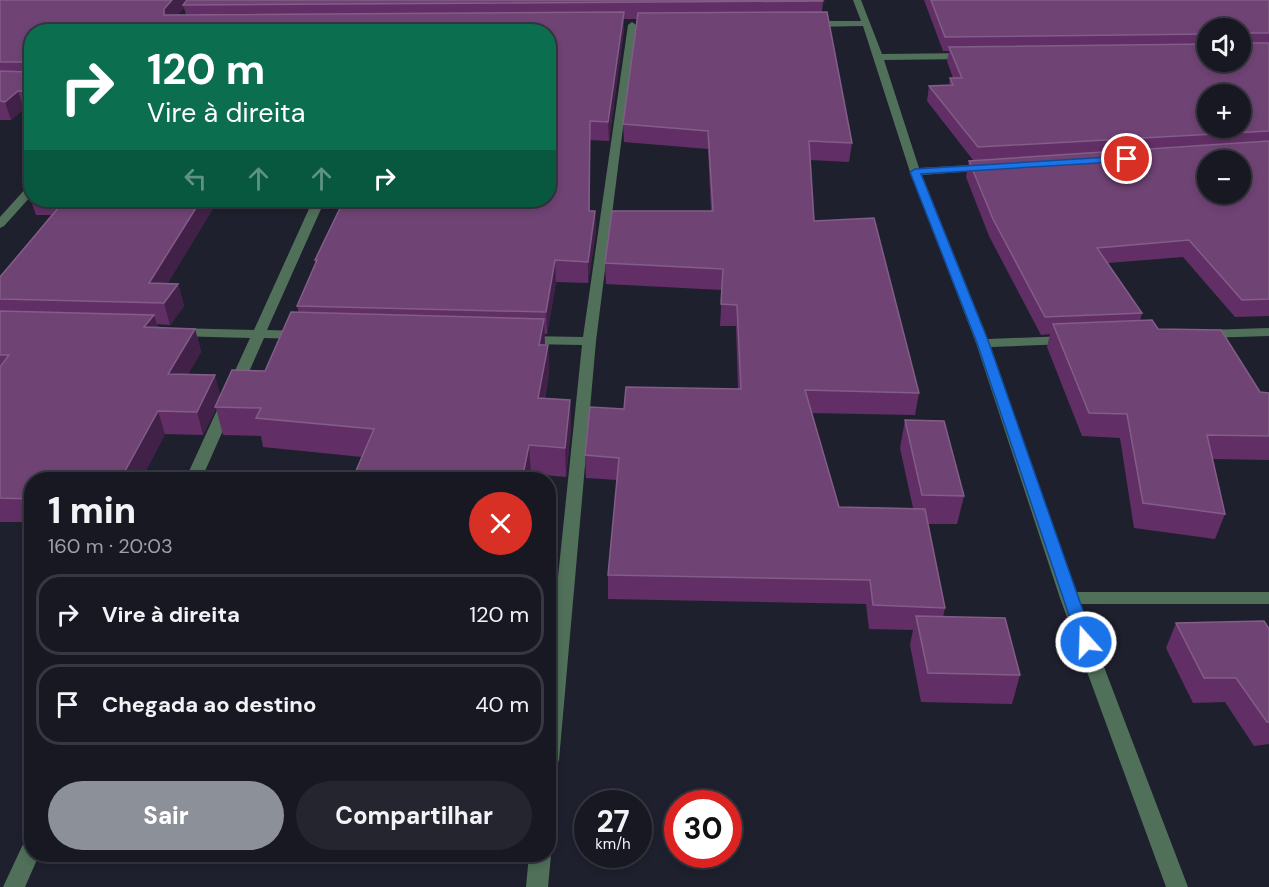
<!DOCTYPE html>
<html lang="pt">
<head>
<meta charset="utf-8">
<style>
	:root { --surface:#171822; --page:#24252f; --text:#f1f3f6; --muted:#9ea0a5; --line:#363740; --accent:#8c9099 }
	body { margin:0; font-family:"DM Sans",sans-serif; background:var(--page); color:var(--text); height:100vh; display:flex; flex-direction:column; font-size:22px; white-space:nowrap }
	* { box-sizing:border-box; margin:0 }
	p { font-size:20px; color:var(--muted) }
	.icon { flex:none; width:33px; height:33px; fill:none; stroke:currentColor; stroke-width:2; stroke-linecap:round; stroke-linejoin:round }
	.map { position:relative; flex:1; overflow:hidden }
	.panel { position:absolute; left:24px; top:472px; width:532px; height:390px; display:flex; flex-direction:column; background:var(--surface); border-radius:24px; box-shadow:0 3px 9px #0003,0 0 0 2px var(--line) }
	.panel>* { flex:none }
	.guide { position:absolute; left:24px; top:24px; width:532px; height:183px; border-radius:24px; box-shadow:0 3px 9px #0003,0 0 0 2px var(--line); background:#0b6e4f; color:#fff; overflow:hidden }
	.tools { position:absolute; left:1197px; top:18px; display:grid; gap:12px }
	.tools a { display:grid; place-items:center; width:54px; height:54px; border-radius:50%; background:var(--surface); box-shadow:0 3px 9px #0003,0 0 0 2px var(--line); font-size:30px }
	.speed { position:absolute; left:574px; top:790px; display:flex; gap:12px; font-size:30px; font-weight:700; text-align:center }
	.speed>* { display:grid; place-content:center; width:78px; height:78px; border-radius:50%; background:var(--surface); box-shadow:0 3px 9px #0003,0 0 0 2px var(--line); line-height:1 }
	.speed small { font-size:15px; font-weight:400 }
	.speed .limit { border:9px solid #d22; background:#fff; color:#111 }
	.pin { position:absolute; display:grid; place-items:center; width:51px; height:51px; color:#fff; margin:-26px; border:3px solid #fff; border-radius:50%; box-shadow:0 2px 6px #0007 }
	.me { position:absolute; width:66px; margin:-33px; rotate:340deg; stroke-linejoin:round; filter:drop-shadow(0 0 4px #0008) }
	.turn { display:flex; align-items:center; gap:21px; height:126px; padding:0 24px; font-size:27px }
	.turn .icon { width:78px; height:78px; stroke-width:2.5 }
	.turn b { display:block; font-size:42px; line-height:51px }
	.lanes { display:flex; align-items:center; height:57px; padding:0 24px; background:#0003; justify-content:center; gap:30px; direction:ltr }
	.lanes .off { opacity:.35 }
	.round { display:grid; place-items:center; flex:none; width:63px; height:63px; border-radius:32px; background:var(--page) }
	.summary { display:flex; align-items:center; justify-content:space-between; height:102px; padding:0 24px }
	h1 { font-size:36px; font-weight:800; line-height:45px }
	.button { display:flex; gap:12px; margin-top:auto; padding:12px 24px }
	.button a { flex:1; height:69px; border-radius:36px; background:var(--accent); color:#fff; font-size:24px; font-weight:800; line-height:69px; text-align:center }
	.button a+a { background:var(--page); color:var(--text) }
	ul { padding:0; list-style:none }
	li { display:flex; align-items:center; gap:18px; height:81px; margin:0 12px 9px; padding:0 12px; border:3px solid var(--line); border-radius:24px }
	li div { flex:1 }
	li b { display:block; font-size:22px }
	li em { font-style:normal }
	.map>svg:first-child { display:block }
	.lines { fill:none; stroke-linecap:round; stroke-linejoin:round }
	.minor { fill:#50705a; fill-rule:evenodd }
	.wall { fill:#612f65; fill-rule:evenodd }
	.shaded-wall { fill:#412148 }
	.building { fill:#6f4374; stroke:#825d88; stroke-width:1.5; fill-rule:evenodd }
	.route { fill:#1a73e8; stroke:#114b97; stroke-width:1.5 }
</style>
</head>
<body>
<div class="map">
<svg width="1269" height="887" viewBox="0 0 1269 887">
	<rect width="100%" height="100%" fill="#1f202e"/>
	<g class="lines">
		<g class="minor">
			<polygon points="853,0 861,0 882,54 969,53 974,56 969,59 884,60 919,168 986,164 991,167 986,170 922,175 988,339 1067,336 1074,340 1067,344 991,347 1075,592 1269,592 1269,604 1080,604 1188,887 1166,887 1060,598 976,343 910,172 863,26 808,27 804,24 808,21 861,21"/>
			<polygon points="632,22 636,25 596,341 559,760 556,766 549,768 549,664 582,345 526,344 519,340 526,336 583,337 628,25"/>
			<polygon points="32,185 32,195 4,226 0,228 0,217 28,186"/>
			<polygon points="313,200 325,200 267,330 301,331 308,335 301,339 264,338 201,480 185,480 250,338 175,336 168,332 175,328 254,330"/>
			<polygon points="1269,328 1269,336 1205,338 1198,334 1205,330"/>
			<polygon points="32,838 32,855 39,855 25,887 3,887 25,840"/>
			<polygon points="549,852 551,855 548,887 526,887 529,855 549,855"/>
		</g>
	</g>
	<g class="wall">
		<path d="M0,0L823,1L822,12L852,143L849,162L810,160L814,221L919,393L915,415L811,413L839,507L913,508L900,448L905,420L964,496L957,524H928L945,608L943,617L1020,675L1012,704L921,702L910,645L913,630L869,629L866,604L608,599V575L617,480L586,478L585,455L624,409L738,389L736,326H720L722,290L606,284L605,263L711,211L708,149L624,142L623,124L637,19H624V29L609,141L590,140V211H595L596,231L588,283L556,282L547,334H544L545,345H548L549,373L545,398L570,400L571,428L566,477L531,474L263,447L261,436L223,435L216,408L203,435L165,434L141,480H32V522H0V277L51,215H36L29,195L32,192V200H218L167,284H178L184,306L170,325L157,324L158,328L195,329L201,352L188,374L220,396L265,371L299,313L297,306L316,264L315,260L549,200V32H32V109H24L11,120H0ZM184,8L186,15H177Z"/>
		<path d="M924,0H1269V316L1235,317L1183,257L1108,263L1142,313L1140,321L1158,329L1260,392L1269,393V460L1213,459L1225,514L1215,539L1134,528L1120,438L1082,436L1047,347L1050,334L1041,335L989,236L966,177L969,161L973,160L927,101L929,86L949,85L950,78H953L947,61L949,51H943ZM1208,28L1240,62H1208Z"/>
		<polygon points="1176,623 1269,629 1269,744 1254,746 1225,702 1193,703 1166,648"/>
	</g>
	<g class="shaded-wall">
		<polygon points="172,0 191,0 183,5 184,8 168,26 164,15 164,9"/>
		<polygon points="624,12 624,29 609,141 608,122"/>
		<polygon points="18,91 24,109 11,120 5,102"/>
		<polygon points="201,200 218,200 156,303 149,283"/>
		<polygon points="595,211 596,231 588,283 588,262"/>
		<polygon points="555,260 556,282 547,334 546,312"/>
		<polygon points="178,284 184,306 170,325 164,303"/>
		<polygon points="154,315 161,337 144,327"/>
		<polygon points="544,319 545,346 539,345"/>
		<polygon points="195,329 201,352 175,396 168,374"/>
		<polygon points="548,345 549,373 539,426 538,398"/>
		<polygon points="215,375 221,398 215,407 216,408 203,435 197,412"/>
		<polygon points="570,400 571,428 566,477 565,448"/>
		<polygon points="158,411 165,434 141,480 120,480"/>
		<polygon points="529,445 531,474 530,480 522,480"/>
	</g>
	<g class="building">
		<polygon points="0,0 172,0 164,9 164,15 624,12 608,122 590,121 589,211 595,211 588,262 555,260 546,312 297,306 317,260 315,260 344,200 549,200 549,32 32,32 32,91 18,91 5,102 0,101 0,71 26,72 28,64 26,62 0,62"/>
		<polygon points="187,0 822,0 823,1 183,5"/>
		<path d="M931,0H1269V33H1244L1242,41L1245,43H1269V131L978,147L929,86L953,85L950,78H962L949,47L1208,44V62H1240V28H1208V34L945,37ZM1208,94H1240V128H1208Z"/>
		<polygon points="827,12 852,143 809,141 814,221 874,218 919,393 805,390 839,507 925,509 945,608 873,605 870,580 608,575 619,458 585,455 590,407 624,409 626,387 741,389 737,305 721,304 723,269 605,263 612,211 713,211 708,131 623,124 638,13"/>
		<path d="M1269,141V299L1242,300L1189,240L1097,248L1142,313L1045,317L993,219L969,161ZM1208,160H1240V194H1208Z"/>
		<polygon points="65,200 201,200 149,283 178,284 164,303 0,299 0,277"/>
		<polygon points="0,311 154,315 144,327 195,329 168,374 215,375 197,412 158,411 120,480 32,480 32,499 0,498 0,367 9,355 0,355"/>
		<polygon points="291,312 544,319 539,345 548,345 538,398 570,400 565,448 529,445 522,480 352,480 374,429 256,418 261,408 215,407 232,370 265,371"/>
		<polygon points="1152,320 1158,329 1221,330 1260,392 1269,393 1269,436 1207,435 1225,514 1143,503 1127,414 1089,413 1053,324"/>
		<polygon points="905,420 944,421 964,496 922,495"/>
		<polygon points="916,616 1005,618 1020,675 928,673"/>
		<polygon points="1264,621 1269,629 1269,722 1267,722 1236,678 1204,678 1176,623"/>
	</g>
	<polygon class="route" points="1127,156 1132,159 1131,161 921,174 989,343 1094,642 1092,647 1086,649 1080,647 1078,642 977,343 910,172 915,169"/>
</svg>
<div class="tools">
<a><svg class="icon" aria-label="sound" viewBox="0 0 24 24"><path d="M4 9h4l5-4v14l-5-4H4zM17 9q2 3 0 6"/></svg></a>
<a>+</a>
<a>−</a>
</div>
<div class="speed"><div>27<small>km/h</small></div><div class="limit">30</div></div>
<div class="pin" style="left:1127px;top:159px;background:#d93025"><svg class="icon" aria-label="arrive" viewBox="0 0 24 24"><path d="M6 21V4h12l-3 4 3 4H6"/></svg></div>
<svg class="me" style="left:1086px;top:642px" viewBox="-20 -20 40 40"><circle r="17" fill="#1a73e8" stroke="#fff" stroke-width="3"/><path d="M0-11L8 9 0 5-8 9z" fill="#fff"/></svg>
<div class="guide">
<div class="turn"><svg class="icon" aria-label="right" viewBox="0 0 24 24"><path d="M7 20v-9h11M14 6l5 5-5 5"/></svg><div><b>120 m</b>Vire à direita</div></div>
<div class="lanes"><svg class="icon off" aria-label="left" viewBox="0 0 24 24"><path d="M17 20v-9H6M10 6l-5 5 5 5"/></svg><svg class="icon off" aria-label="ahead" viewBox="0 0 24 24"><path d="M12 20V5M6 11l6-6 6 6"/></svg><svg class="icon off" aria-label="ahead" viewBox="0 0 24 24"><path d="M12 20V5M6 11l6-6 6 6"/></svg><svg class="icon" aria-label="right" viewBox="0 0 24 24"><path d="M7 20v-9h11M14 6l5 5-5 5"/></svg></div>
</div>
<section class="panel">
<div class="summary"><div><h1>1 min</h1><p>160 m · 20:03</p></div><a class="round" style="background:#d93025;color:#fff"><svg class="icon" aria-label="close" viewBox="0 0 24 24"><path d="M6 6l12 12M18 6L6 18"/></svg></a></div>
<ul>
<li><svg class="icon" aria-label="right" viewBox="0 0 24 24"><path d="M7 20v-9h11M14 6l5 5-5 5"/></svg><div><b>Vire à direita</b></div><em>120 m</em></li>
<li><svg class="icon" aria-label="arrive" viewBox="0 0 24 24"><path d="M6 21V4h12l-3 4 3 4H6"/></svg><div><b>Chegada ao destino</b></div><em>40 m</em></li>
</ul>
<div class="button"><a>Sair</a><a>Compartilhar</a></div>
</section>
</div>
</body>
</html>
